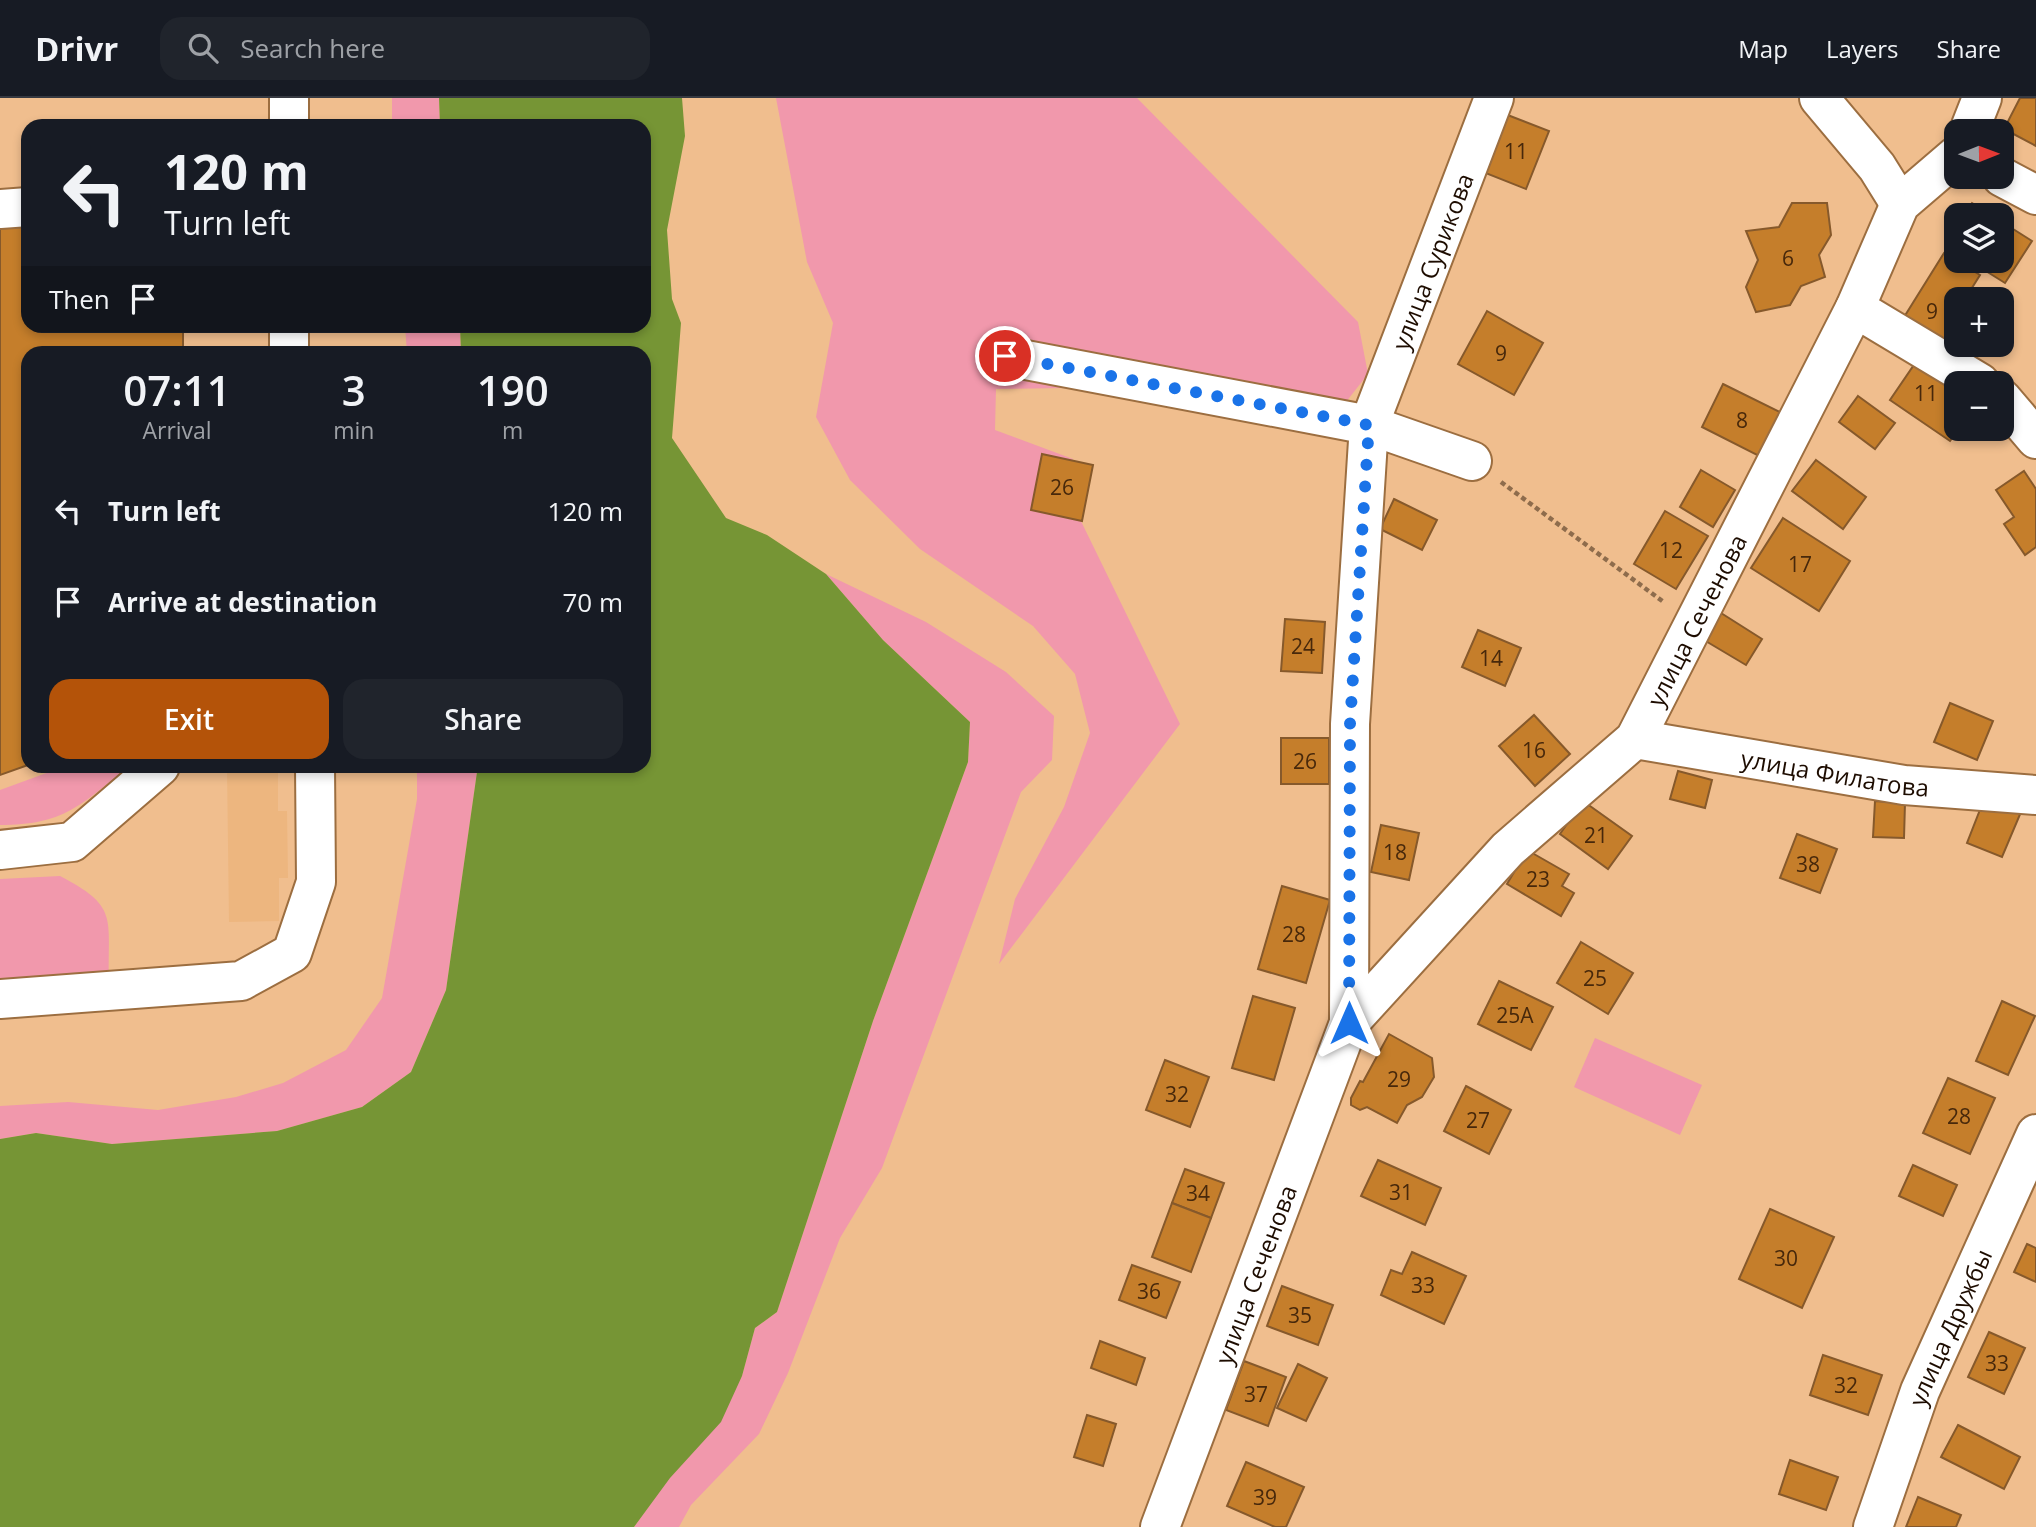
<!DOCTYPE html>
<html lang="en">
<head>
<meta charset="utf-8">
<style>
	:root { --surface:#171b24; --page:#20242c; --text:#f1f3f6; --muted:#9ea1a6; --line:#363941; --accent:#b45309 }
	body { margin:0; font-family:"Open Sans",sans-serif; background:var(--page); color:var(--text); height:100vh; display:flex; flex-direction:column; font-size:26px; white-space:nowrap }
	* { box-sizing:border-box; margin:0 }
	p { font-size:23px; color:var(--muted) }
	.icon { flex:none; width:38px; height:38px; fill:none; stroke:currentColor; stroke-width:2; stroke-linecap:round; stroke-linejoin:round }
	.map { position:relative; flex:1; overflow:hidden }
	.sheet { position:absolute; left:21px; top:248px; width:630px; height:427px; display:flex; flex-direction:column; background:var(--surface); border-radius:21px; box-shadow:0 4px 10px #0003 }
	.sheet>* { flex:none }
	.hud { position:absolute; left:21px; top:21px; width:630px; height:214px; border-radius:21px; box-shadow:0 4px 10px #0003; background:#171b24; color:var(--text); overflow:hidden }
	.needle { width:46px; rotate:89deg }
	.tools { position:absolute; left:1944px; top:21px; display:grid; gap:14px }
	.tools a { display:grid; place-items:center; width:70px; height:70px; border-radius:14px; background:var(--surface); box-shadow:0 4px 10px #0003; font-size:35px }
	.pin { position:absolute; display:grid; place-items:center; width:60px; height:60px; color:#fff; margin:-30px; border:4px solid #fff; border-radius:50%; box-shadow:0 2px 7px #0007 }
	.me { position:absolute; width:77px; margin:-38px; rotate:0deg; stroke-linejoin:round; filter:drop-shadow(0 0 5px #0008) }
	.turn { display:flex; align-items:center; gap:24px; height:147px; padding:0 28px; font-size:32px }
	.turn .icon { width:91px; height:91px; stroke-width:2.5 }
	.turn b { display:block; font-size:49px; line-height:60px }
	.then { display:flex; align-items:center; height:66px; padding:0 28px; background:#0003; gap:14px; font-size:26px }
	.eta { display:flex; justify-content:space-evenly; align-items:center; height:119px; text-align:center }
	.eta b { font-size:42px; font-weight:600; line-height:49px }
	.action { display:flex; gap:14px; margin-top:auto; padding:14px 28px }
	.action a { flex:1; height:80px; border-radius:21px; background:var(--accent); color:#fff; font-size:28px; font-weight:600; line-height:80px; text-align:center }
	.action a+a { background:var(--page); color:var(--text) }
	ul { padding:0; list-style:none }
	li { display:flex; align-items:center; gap:21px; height:91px; padding:0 28px }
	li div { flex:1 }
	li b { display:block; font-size:26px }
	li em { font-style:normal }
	header { display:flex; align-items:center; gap:42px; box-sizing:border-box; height:98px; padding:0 35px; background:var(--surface); border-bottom:2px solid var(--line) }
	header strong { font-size:33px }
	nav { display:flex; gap:38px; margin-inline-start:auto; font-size:24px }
	.search { width:490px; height:63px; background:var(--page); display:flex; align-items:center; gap:18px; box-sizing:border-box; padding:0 24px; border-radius:21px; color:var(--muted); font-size:26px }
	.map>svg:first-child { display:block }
	.built { fill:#edb67f }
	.green { fill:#f198ac }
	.water { fill:#769535 }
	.building { fill:#c57e2b; stroke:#86592b; stroke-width:2 }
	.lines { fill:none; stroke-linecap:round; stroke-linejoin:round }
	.minor-casing { stroke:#9c6e40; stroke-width:42 }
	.path { stroke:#8e6c4c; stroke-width:4.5; stroke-dasharray:5 3.5; stroke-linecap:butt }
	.minor { stroke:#fff; stroke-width:38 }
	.route { stroke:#1a73e8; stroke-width:12; stroke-dasharray:0 21.6 }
	.labels { text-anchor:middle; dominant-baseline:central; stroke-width:6; stroke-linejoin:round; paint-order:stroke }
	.number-label { font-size:21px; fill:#47280b }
	.street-label { font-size:24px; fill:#1d0c00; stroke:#fecb9a }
</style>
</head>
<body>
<header>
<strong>Drivr</strong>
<div class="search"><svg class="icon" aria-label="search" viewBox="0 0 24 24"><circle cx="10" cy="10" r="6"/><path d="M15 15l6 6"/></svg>Search here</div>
<nav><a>Map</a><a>Layers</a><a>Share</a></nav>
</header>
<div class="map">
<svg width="2036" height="1429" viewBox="0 0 2036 1429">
	<rect width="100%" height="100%" fill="#f0be8e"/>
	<polygon class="built" points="227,669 278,669 278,713 287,713 288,780 279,780 279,823 229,824"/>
	<g class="green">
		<polygon points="392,0 439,0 440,28 392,28"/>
		<polygon points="776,0 1137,0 1358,224 1368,276 1342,309 1096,256 1067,290 996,291 995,332 1073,361 1078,417 1180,626 999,866 1015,801 1064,709 1090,635 1075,576 1033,528 920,451 850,382 816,319 833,225 807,164"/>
		<polygon points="405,228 460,228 461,255 407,255"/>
		<polygon points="826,476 926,524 1006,574 1054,618 1052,662 1021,694 882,1070 840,1140 788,1275 759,1336 691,1407 679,1429 634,1429 742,1278 755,1230 777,1214 873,923 968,664 970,624 883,542"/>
		<path d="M63,669H128C81,707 64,727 0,727V692Z"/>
		<polygon points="417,669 475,669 477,674 446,892 411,974 362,1009 277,1033 112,1046 36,1035 0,1041 0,1008 68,1004 158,1012 236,999 283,985 346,952 382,900 417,701"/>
		<path d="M60,778C118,808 108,819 109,878L0,880V781Z"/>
		<polygon points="1595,940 1702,987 1680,1037 1574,989"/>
	</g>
	<polygon class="water" points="439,0 682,0 685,38 667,132 672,201 681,225 672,340 726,420 767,437 826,476 883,542 970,624 968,664 873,923 777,1214 755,1230 742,1278 721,1324 670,1380 634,1429 0,1429 0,1041 36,1035 112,1046 277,1033 362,1009 411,974 446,892 477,674 475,669 644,668 644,256 461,255 460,228 644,228 644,28 440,28"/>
	<g class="building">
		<polygon points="2020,0 2036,0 2036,48 2004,31"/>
		<polygon points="1505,16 1549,33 1526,91 1483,74"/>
		<polygon points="1792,105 1827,105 1831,137 1819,157 1825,179 1801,188 1790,207 1756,214 1746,189 1758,162 1746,133 1779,129"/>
		<polygon points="1972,105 1992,117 1964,117"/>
		<polygon points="28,124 28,228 183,228 183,256 28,256 28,667 0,677 0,128"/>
		<polygon points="2002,124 2032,143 2005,185 1970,163 2002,163"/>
		<polygon points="1956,130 1956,154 1946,147"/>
		<polygon points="1944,155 1980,177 1965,201 1956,201 1956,247 1972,247 1962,262 1901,224"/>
		<polygon points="1487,213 1543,245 1514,297 1458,266"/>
		<polygon points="1918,261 1956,287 1959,331 1950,343 1890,302"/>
		<polygon points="1723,286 1782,315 1761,359 1702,329"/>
		<polygon points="1858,298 1895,325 1875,351 1839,324"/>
		<polygon points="1042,356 1093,367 1082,423 1031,412"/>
		<polygon points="1816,362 1866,399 1843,431 1792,393"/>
		<polygon points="1701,372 1735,392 1713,429 1680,409"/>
		<polygon points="2024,373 2036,391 2036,449 2025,457 2004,426 2014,419 1996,392"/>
		<polygon points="1394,401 1437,422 1422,452 1380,431"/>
		<polygon points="1665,413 1708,438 1676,491 1634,466"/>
		<polygon points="1783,420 1850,463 1819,513 1751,470"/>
		<polygon points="1721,515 1762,541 1746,567 1704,542"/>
		<polygon points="1285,521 1325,524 1322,575 1281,573"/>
		<polygon points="1478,532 1521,550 1505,588 1462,569"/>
		<polygon points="1950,605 1993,623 1977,662 1934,644"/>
		<polygon points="1534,617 1570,656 1535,688 1499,648"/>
		<rect x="1281" y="640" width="48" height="46"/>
		<polygon points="1678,673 1712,682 1705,710 1670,701"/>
		<polygon points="1985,699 2021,714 2002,759 1967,745"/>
		<polygon points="1583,703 1632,738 1608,771 1560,736"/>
		<polygon points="1875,703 1905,705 1904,740 1873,739"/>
		<polygon points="1381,727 1419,735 1409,782 1371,774"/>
		<polygon points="1797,736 1837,751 1820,795 1780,780"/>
		<polygon points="1527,752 1569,776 1562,788 1574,795 1561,818 1507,786"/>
		<polygon points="1282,788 1330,802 1306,885 1258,871"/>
		<polygon points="1581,844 1633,875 1608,916 1557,885"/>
		<polygon points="1499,883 1553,909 1531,952 1478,926"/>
		<polygon points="1253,898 1295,910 1274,982 1232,970"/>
		<polygon points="2002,903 2035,918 2008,977 1976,963"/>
		<polygon points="1389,936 1432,960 1434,979 1422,999 1407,1007 1397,1025 1367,1009 1360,1012 1351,1007 1351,1000 1360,983 1363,984"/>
		<polygon points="1165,962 1209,979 1190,1029 1146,1012"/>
		<polygon points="1948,980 1995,1000 1970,1056 1923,1035"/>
		<polygon points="1466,988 1511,1012 1489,1056 1444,1033"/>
		<polygon points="1378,1062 1441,1090 1425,1127 1361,1098"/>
		<polygon points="1913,1067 1957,1087 1943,1118 1899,1098"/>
		<polygon points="1185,1071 1224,1085 1211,1120 1172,1105"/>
		<polygon points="1172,1105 1211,1120 1191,1174 1152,1159"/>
		<polygon points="1770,1111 1834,1139 1802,1210 1739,1181"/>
		<polygon points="2027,1146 2036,1150 2036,1184 2014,1174"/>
		<polygon points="1412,1154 1466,1178 1444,1226 1381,1197 1391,1172 1402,1176"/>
		<polygon points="1132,1167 1180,1184 1166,1220 1119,1202"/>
		<polygon points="1282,1188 1333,1207 1318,1247 1267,1228"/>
		<polygon points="1989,1234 2025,1250 2004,1296 1968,1279"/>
		<polygon points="1100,1243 1145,1260 1136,1287 1091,1270"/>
		<polygon points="1823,1257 1882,1277 1868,1317 1810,1297"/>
		<polygon points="1244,1263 1286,1279 1268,1328 1226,1312"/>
		<polygon points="1298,1266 1327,1280 1306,1323 1277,1310"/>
		<polygon points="1087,1317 1116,1326 1103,1368 1074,1359"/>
		<polygon points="1958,1327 2020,1359 2004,1391 1941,1359"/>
		<polygon points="1790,1362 1838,1379 1826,1412 1779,1396"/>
		<polygon points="1246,1364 1304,1389 1286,1429 1275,1429 1227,1408"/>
		<polygon points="1918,1399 1961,1417 1956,1429 1906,1429"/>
	</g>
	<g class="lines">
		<g class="minor-casing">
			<g id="minor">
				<polyline points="1819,0 1877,69 1900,106"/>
				<polyline points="289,28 289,0"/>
				<polyline points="1969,33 1982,0"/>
				<polyline points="2002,79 2036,97"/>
				<polyline points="0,111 28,109"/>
				<polyline points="1855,210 1980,285"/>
				<polyline points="289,256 289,228"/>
				<polyline points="1005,258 1369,327 1472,363"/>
				<polyline points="2002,301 2036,341"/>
				<path id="s1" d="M1635,641L1904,687L2036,697"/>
				<polyline points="0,752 72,744 160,668"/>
				<polyline points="0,901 241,883 292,855 316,784 315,668"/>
				<path id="s2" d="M1349,925L1350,626L1369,327L1494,0"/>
				<path id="s3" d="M1160,1429L1349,925L1508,751L1635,641L1855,210L1900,106L1956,58"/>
				<path id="s4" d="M1873,1429L1920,1293L2036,1036"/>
			</g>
		</g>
		<polyline class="path" points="1501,384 1665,505"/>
		<use href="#minor" class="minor"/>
	</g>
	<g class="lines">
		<polyline class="route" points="1005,258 1369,327 1350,626 1349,925"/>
	</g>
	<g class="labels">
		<g class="number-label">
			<text x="1516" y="53">11</text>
			<text x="1788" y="160">6</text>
			<text x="1932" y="213">9</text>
			<text x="1501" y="255">9</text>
			<text x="1926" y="295">11</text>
			<text x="1742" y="322">8</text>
			<text x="1062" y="389">26</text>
			<text x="1671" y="452">12</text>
			<text x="1800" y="466">17</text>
			<text x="1303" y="548">24</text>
			<text x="1491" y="560">14</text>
			<text x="1534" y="652">16</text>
			<text x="1305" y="663">26</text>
			<text x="1596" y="737">21</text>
			<text x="1395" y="754">18</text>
			<text x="1808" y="766">38</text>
			<text x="1538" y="781">23</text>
			<text x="1294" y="836">28</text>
			<text x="1595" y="880">25</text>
			<text x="1515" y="917">25А</text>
			<text x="1399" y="981">29</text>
			<text x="1177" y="996">32</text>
			<text x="1959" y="1018">28</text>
			<text x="1478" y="1022">27</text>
			<text x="1401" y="1094">31</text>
			<text x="1198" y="1095">34</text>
			<text x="1786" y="1160">30</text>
			<text x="1423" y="1187">33</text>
			<text x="1149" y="1193">36</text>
			<text x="1300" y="1217">35</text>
			<text x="1997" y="1265">33</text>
			<text x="1846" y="1287">32</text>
			<text x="1256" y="1296">37</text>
			<text x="1265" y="1399">39</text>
		</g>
		<g class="street-label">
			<text stroke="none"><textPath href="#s2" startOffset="774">улица Сурикова</textPath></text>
			<text stroke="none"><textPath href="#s3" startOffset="1076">улица Сеченова</textPath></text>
			<text stroke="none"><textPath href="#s1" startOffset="203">улица Филатова</textPath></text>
			<text stroke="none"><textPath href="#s3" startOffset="270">улица Сеченова</textPath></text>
			<text stroke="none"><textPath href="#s4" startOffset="214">улица Дружбы</textPath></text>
		</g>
	</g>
</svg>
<div class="tools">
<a><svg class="needle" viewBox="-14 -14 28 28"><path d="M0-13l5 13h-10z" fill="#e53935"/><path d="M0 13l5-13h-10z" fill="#9ea1a6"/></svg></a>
<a><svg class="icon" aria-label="layers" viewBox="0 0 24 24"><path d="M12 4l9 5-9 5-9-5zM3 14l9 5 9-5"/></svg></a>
<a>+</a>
<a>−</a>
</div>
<div class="pin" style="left:1005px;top:258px;background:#d93025"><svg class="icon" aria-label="arrive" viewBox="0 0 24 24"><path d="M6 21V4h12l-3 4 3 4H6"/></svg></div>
<svg class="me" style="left:1349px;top:925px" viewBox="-20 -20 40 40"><path d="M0-17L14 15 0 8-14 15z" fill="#1a73e8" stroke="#fff" stroke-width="4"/></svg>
<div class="hud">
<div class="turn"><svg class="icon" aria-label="left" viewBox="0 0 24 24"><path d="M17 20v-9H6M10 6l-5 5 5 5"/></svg><div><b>120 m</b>Turn left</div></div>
<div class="then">Then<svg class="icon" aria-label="arrive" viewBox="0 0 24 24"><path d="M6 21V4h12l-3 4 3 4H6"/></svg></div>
</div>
<section class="sheet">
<div class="eta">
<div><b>07:11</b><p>Arrival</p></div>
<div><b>3</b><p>min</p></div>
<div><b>190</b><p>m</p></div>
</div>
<ul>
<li><svg class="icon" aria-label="left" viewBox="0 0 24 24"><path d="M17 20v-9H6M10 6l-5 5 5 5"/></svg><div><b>Turn left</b></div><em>120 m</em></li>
<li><svg class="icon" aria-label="arrive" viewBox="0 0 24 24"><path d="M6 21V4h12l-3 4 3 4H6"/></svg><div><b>Arrive at destination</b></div><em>70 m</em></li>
</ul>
<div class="action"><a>Exit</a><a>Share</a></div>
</section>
</div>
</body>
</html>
